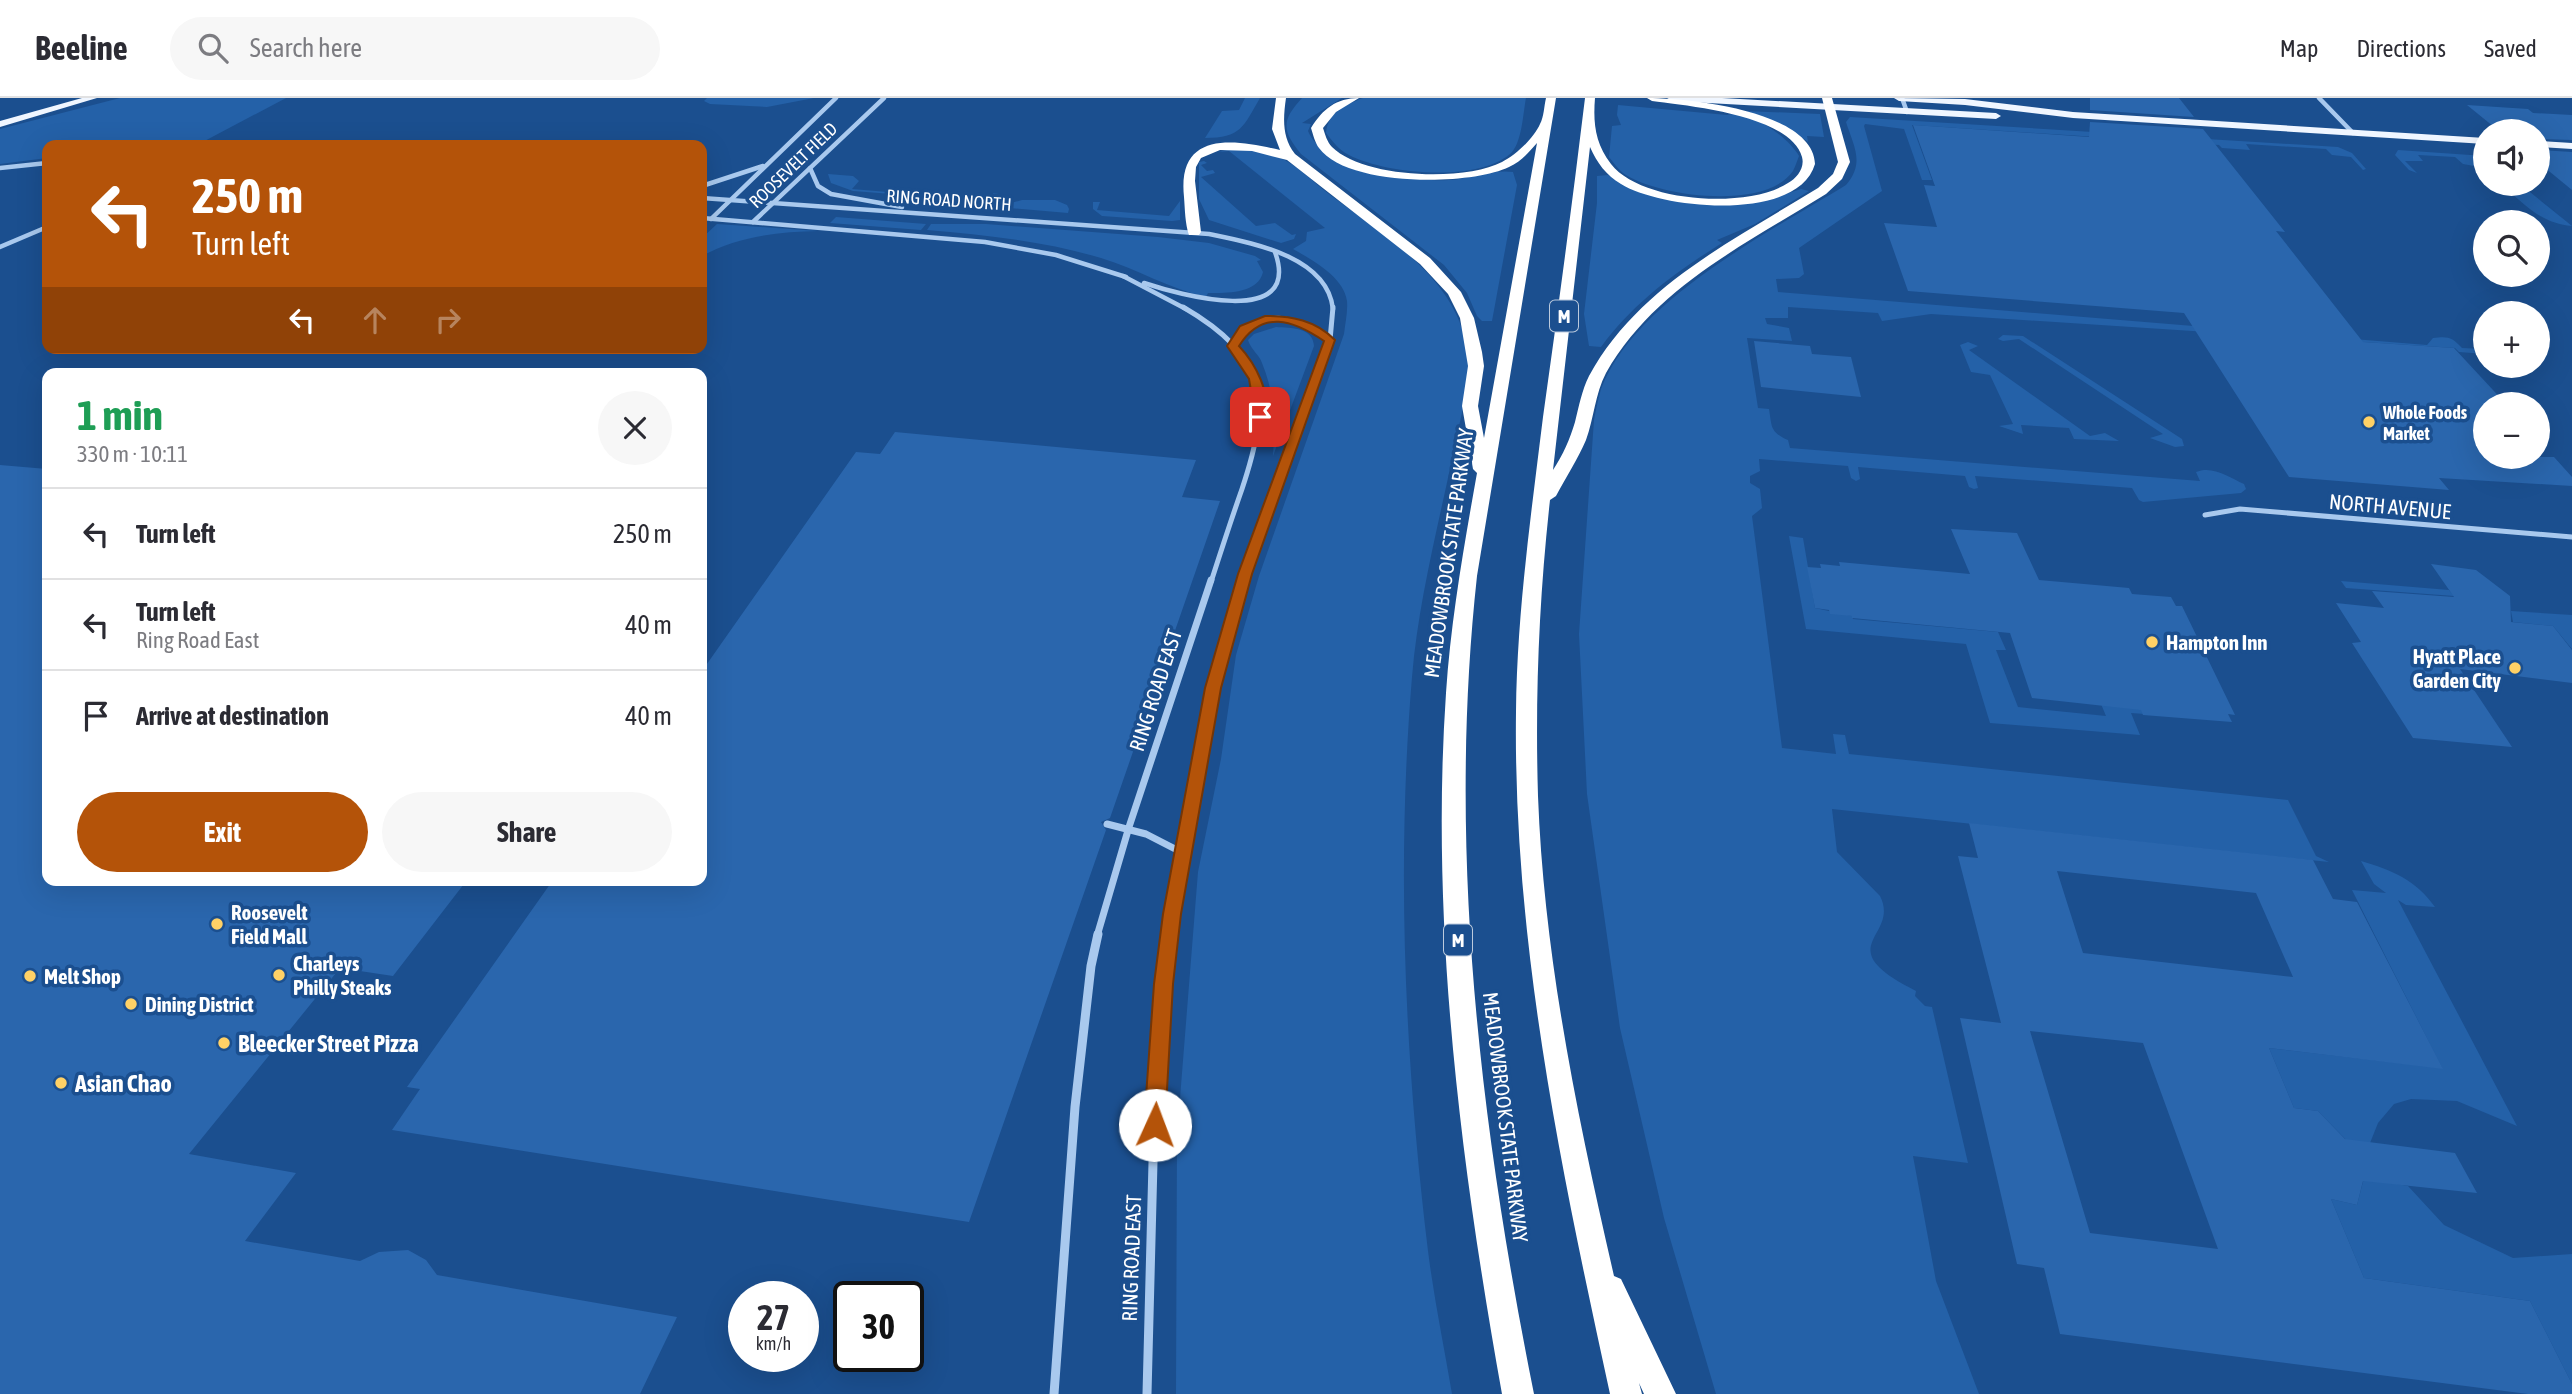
<!DOCTYPE html>
<html lang="en">
<head>
<meta charset="utf-8">
<style>
	:root { --surface:#fff; --page:#f7f7f7; --text:#2b2b33; --muted:#7c7c81; --line:#e1e1e2; --accent:#b45309 }
	body { margin:0; font-family:"Asap Condensed",sans-serif; background:var(--page); color:var(--text); height:100vh; display:flex; flex-direction:column; font-size:26px; white-space:nowrap }
	* { box-sizing:border-box; margin:0 }
	p { font-size:23px; color:var(--muted) }
	.icon { flex:none; width:38px; height:38px; fill:none; stroke:currentColor; stroke-width:2; stroke-linecap:round; stroke-linejoin:round }
	.map { position:relative; flex:1; overflow:hidden }
	.details { position:absolute; left:42px; top:270px; width:665px; height:518px; display:flex; flex-direction:column; background:var(--surface); border-radius:14px; box-shadow:0 7px 28px #0002 }
	.details>* { flex:none }
	.hud { position:absolute; left:42px; top:42px; width:665px; height:214px; border-radius:14px; box-shadow:0 7px 28px #0002; background:#b45309; color:#fff; overflow:hidden }
	.tools { position:absolute; left:2473px; top:21px; display:grid; gap:14px }
	.tools a { display:grid; place-items:center; width:77px; height:77px; border-radius:50%; background:var(--surface); box-shadow:0 7px 28px #0002; font-size:35px }
	.speed { position:absolute; left:728px; top:1183px; display:flex; gap:14px; font-size:35px; font-weight:700; text-align:center }
	.speed>* { display:grid; place-content:center; width:91px; height:91px; border-radius:50%; background:var(--surface); box-shadow:0 7px 28px #0002; line-height:1 }
	.speed small { font-size:18px; font-weight:400 }
	.speed .limit { border:4px solid #111; border-radius:10px; background:#fff; color:#111 }
	.pin { position:absolute; display:grid; place-items:center; width:60px; height:60px; color:#fff; margin:-30px; border-radius:14px; box-shadow:0 4px 10px #0006 }
	.me { position:absolute; width:77px; margin:-38px; rotate:2deg; stroke-linejoin:round; filter:drop-shadow(0 0 5px #0008) }
	.turn { display:flex; align-items:center; gap:24px; height:147px; padding:0 35px; font-size:32px }
	.turn .icon { width:91px; height:91px; stroke-width:2.5 }
	.turn b { display:block; font-size:49px; line-height:60px }
	.lanes { display:flex; align-items:center; height:66px; padding:0 35px; background:#0003; justify-content:center; gap:35px; direction:ltr }
	.lanes .off { opacity:.35 }
	.round { display:grid; place-items:center; flex:none; width:74px; height:74px; border-radius:37px; background:var(--page) }
	.summary { display:flex; align-items:center; justify-content:space-between; height:119px; padding:0 35px }
	h1 { font-size:42px; font-weight:700; line-height:52px; color:#1e9e55 }
	.cta { display:flex; gap:14px; margin-top:auto; padding:14px 35px }
	.cta a { flex:1; height:80px; border-radius:42px; background:var(--accent); color:#fff; font-size:28px; font-weight:700; line-height:80px; text-align:center }
	.cta a+a { background:var(--page); color:var(--text) }
	ul { padding:0; list-style:none }
	li { display:flex; align-items:center; gap:21px; height:91px; padding:0 35px; border-top:2px solid var(--line) }
	li div { flex:1 }
	li b { display:block; font-size:26px }
	li em { font-style:normal }
	header { display:flex; align-items:center; gap:42px; box-sizing:border-box; height:98px; padding:0 35px; background:var(--surface); border-bottom:2px solid var(--line) }
	header strong { font-size:33px }
	nav { display:flex; gap:38px; margin-inline-start:auto; font-size:24px }
	.search { width:490px; height:63px; background:var(--page); display:flex; align-items:center; gap:18px; box-sizing:border-box; padding:0 24px; border-radius:38px; color:var(--muted); font-size:26px }
	.map>svg:first-child { display:block }
	.green { fill:#2461a8 }
	.building { fill:#2a66ad; fill-rule:evenodd }
	.lines { fill:none; stroke-linecap:round; stroke-linejoin:round }
	.minor-far3 { stroke:#a9c9ee; stroke-width:4.5 }
	.minor-far2 { stroke:#a9c9ee; stroke-width:5 }
	.minor-far1 { stroke:#a9c9ee; stroke-width:7 }
	.minor { stroke:#a9c9ee; stroke-width:9 }
	.primary { fill:#f0f6ff; fill-rule:evenodd }
	.motorway { fill:#fff; fill-rule:evenodd }
	.route { fill:#b45309; stroke:#753606; stroke-width:2 }
	.poi-dot { fill:#ffd166; stroke:#1b4f8f; stroke-width:2.5 }
	.labels { text-anchor:middle; dominant-baseline:central; stroke-width:7; stroke-linejoin:round; paint-order:stroke }
	.far-street-label { font-size:18px; fill:#fff; stroke:#1b4f8f }
	.far-poi-label { font-size:18px; font-weight:bold; fill:#fff; stroke:#1b4f8f; text-anchor:start }
	.shield { fill:#1b4f8f; stroke:#bbcadd; stroke-width:2 }
	.shield-label { font-size:19px; font-weight:bold; fill:#fff }
	.street-label { font-size:21px; fill:#fff; stroke:#1b4f8f }
	.poi-label { font-size:21px; font-weight:bold; fill:#fff; stroke:#1b4f8f; text-anchor:start }
	.near-poi-label { font-size:24px; font-weight:bold; fill:#fff; stroke:#1b4f8f; text-anchor:start }
</style>
</head>
<body>
<header>
<strong>Beeline</strong>
<div class="search"><svg class="icon" aria-label="search" viewBox="0 0 24 24"><circle cx="10" cy="10" r="6"/><path d="M15 15l6 6"/></svg>Search here</div>
<nav><a>Map</a><a>Directions</a><a>Saved</a></nav>
</header>
<div class="map">
<svg width="2572" height="1296" viewBox="0 0 2572 1296">
	<rect width="100%" height="100%" fill="#1b4f8f"/>
	<g class="green">
		<polygon points="120,0 286,0 197,47 47,47 47,60 0,66 0,31"/>
		<polygon points="707,0 814,0 767,9 710,6 704,3"/>
		<path d="M1245,0H1260C1243,29 1241,40 1205,40L1222,13L1239,12Z"/>
		<path d="M1302,0H1342L1302,25L1311,26L1308,33C1325,73 1410,84 1449,82C1470,81 1492,71 1513,74L1517,87L1492,223H1482L1477,218L1467,195L1444,167L1301,56C1282,32 1281,23 1302,0Z"/>
		<path d="M1363,0H1526C1523,15 1522,46 1510,56C1476,85 1386,76 1349,57C1339,52 1333,44 1326,35C1328,14 1345,7 1363,0Z"/>
		<path d="M1618,7L1727,17C1749,10 1789,40 1799,58C1797,63 1795,69 1793,73C1766,113 1657,99 1623,75C1618,71 1613,64 1609,59L1612,28L1621,27L1617,17Z"/>
		<polygon points="1744,13 1820,16 1824,39 1807,38 1808,44 1786,29"/>
		<path d="M1850,19L2338,49L2352,55L2366,71L2363,72L2351,59L2332,57L2326,51L2246,46L2250,52L2222,50L2219,47L1912,27L1932,82H1922L1904,31L1865,26L1864,28L1882,93L1799,150L1804,176L1799,180L1776,181L1778,194L2427,247L2433,240C2448,238 2452,239 2462,250L2485,251V256L2459,254L2455,250L1931,216L1882,223L1878,215L1788,209V220H1765L1767,226L1789,230L1792,243L1747,240L1758,310L1769,311C1772,329 1770,334 1788,342L1790,350L2200,383L2196,374C2212,367 2229,379 2244,386L2246,391L2241,395L2143,404L2139,402L2132,390L1975,378L1978,390L1974,391L1969,389L1965,378L1858,369L1860,381L1856,383L1851,380L1848,368L1759,361L1760,373L1750,378V385L1760,391L1762,410L1752,418L1782,650L1836,656L1833,636L1845,637L1849,656L2288,702L2316,758L2329,764L1832,711L1837,754L1880,798C1901,839 1826,848 1916,893L1915,898L1925,908L1932,909L1968,1065L1913,1058L1936,1183L1979,1296H1716L1664,1120L1620,930L1587,696L1579,536L1594,322C1596,312 1598,301 1601,291C1635,202 1768,135 1846,87C1865,65 1854,49 1846,24Z"/>
		<path d="M1231,51C1247,51 1263,53 1278,59C1296,66 1313,84 1329,96C1382,136 1457,179 1467,252C1472,287 1458,327 1452,361C1437,433 1418,506 1412,579C1396,771 1405,962 1428,1153C1434,1201 1444,1248 1452,1296H1176L1177,1038L1198,774L1221,661L1236,557L1259,478L1344,236C1345,226 1348,214 1347,203C1344,179 1312,162 1293,151L1306,143L1307,134L1325,130L1229,53L1218,54Z"/>
		<polygon points="2398,52 2485,58 2485,70 2463,66 2455,59 2418,57 2423,63 2405,63 2417,75 2409,72 2395,57"/>
		<polygon points="1204,63 1207,65 1201,67 1207,73 1213,72 1215,75 1201,79 1256,128 1275,125 1292,137 1296,136 1294,141 1281,145 1209,122 1199,101 1199,64"/>
		<polygon points="828,76 853,78 859,83 852,91 984,102 994,95 1003,97 982,103 853,93 831,85"/>
		<path d="M1608,77L1621,85L1666,101L1760,104L1801,91L1809,93L1755,126L1717,142L1722,145C1676,174 1634,204 1601,249L1589,248L1584,216L1597,105V78Z"/>
		<path d="M2501,86H2520L2572,128C2541,126 2523,105 2501,86Z"/>
		<polygon points="1022,102 1055,102 1067,107 1069,111 1068,115 1009,110 1011,105"/>
		<polygon points="1180,103 1180,122 1172,123 1102,118 1093,111 1093,104 1100,104 1097,112 1169,118"/>
		<polygon points="836,119 926,126 921,132 830,125"/>
		<path d="M717,126L818,133C778,134 738,138 702,158V140Z"/>
		<path d="M931,126H986L1158,139L1209,145L1255,158L1261,162L1257,163L1263,174C1258,196 1226,195 1208,195L1206,199C1170,191 1137,171 1101,160C1044,143 985,137 927,132Z"/>
		<path d="M1276,229C1291,230 1313,229 1314,248L1273,358C1275,326 1275,296 1262,265C1259,256 1251,252 1248,242L1254,236Z"/>
		<polygon points="2003,237 2023,238 2182,341 2184,348 2175,349 2150,340 2163,336 2019,241 2003,243 1998,241"/>
		<polygon points="1968,244 1978,248 1969,252 2090,338 2105,335 2119,343 2074,341 2069,330 2021,327 2023,336 1999,328 2013,326 1990,277 1971,274 1960,247"/>
		<polygon points="1789,438 1803,440 1815,510 1852,518 1853,521 1998,534 2006,552 1996,552 2018,609 2106,618 2101,606 2113,545 2145,616 2131,615 2140,637 1990,625 1966,546 1806,531"/>
		<polygon points="2341,483 2449,492 2454,498 2346,490"/>
		<polygon points="2511,513 2572,517 2572,551 2553,528 2513,524"/>
		<path d="M2361,763C2392,772 2416,782 2435,809L2406,807L2398,802L2517,1028L2457,1003L2411,1001L2394,1006L2378,1025L2370,1045L2352,1048L2318,1013L2294,1010L2269,950L2442,970L2352,792L2386,795L2374,786Z"/>
		<polygon points="2364,1080 2408,1088 2444,1127 2513,1160 2572,1156 2572,1286 2530,1203 2364,1180 2331,1101 2357,1107"/>
	</g>
	<g class="building">
		<polygon points="2090,0 2179,0 2194,19 2090,12"/>
		<polygon points="2467,7 2528,11 2533,15 2572,17 2572,42 2538,41 2538,33 2499,33"/>
		<polygon points="2090,24 2203,31 2285,134 2276,133 2363,244 2454,250 2506,306 2485,306 2485,359 2554,359 2572,379 2572,388 2439,380 2449,392 2289,379 2184,215 1908,193 1884,125 1937,129 1924,87 1935,88 1913,27 2089,39"/>
		<polygon points="2538,52 2572,54 2572,92 2538,64"/>
		<polygon points="1754,243 1810,248 1812,256 1851,259 1861,299 1761,289"/>
		<polygon points="895,334 1196,362 1182,399 1220,403 1110,720 1101,724 1106,732 969,1124 392,1032 420,991 407,989 553,782 702,782 702,573 856,354 880,356"/>
		<polygon points="0,367 47,371 47,782 467,782 393,878 340,870 189,1056 296,1075 245,1143 360,1163 379,1154 408,1152 426,1162 437,1177 677,1219 640,1296 0,1296"/>
		<polygon points="1951,431 2017,435 2039,482 2129,490 2132,496 2171,499 2176,508 2182,508 2235,617 2228,616 2232,624 2143,617 2141,612 2032,600 2010,535 1852,520 1852,518 1830,516 1829,512 1815,510 1807,469 1821,470 1820,466 1840,468 1839,464 1970,476"/>
		<polygon points="2431,466 2476,472 2510,498 2511,524 2553,528 2572,552 2572,585 2460,571 2512,649 2413,640 2352,545 2361,544 2336,505 2384,510 2372,493 2454,499"/>
		<path d="M1969,725L2313,762L2333,801L2357,804L2443,971L2269,950L2294,1010L2318,1013L2345,1041L2455,1055L2477,1095L2363,1083L2357,1107L2331,1101L2364,1180L2530,1203L2572,1286V1296H2528L2060,1236L2044,1170L2017,1166L1960,920L2001,925L1958,758L1978,760ZM2057,773L2256,795L2293,879L2083,855ZM2030,933L2143,945L2218,1151L2090,1135Z"/>
	</g>
	<g class="lines">
		<g class="minor-far3">
			<polyline points="1902,0 1907,14"/>
			<polyline points="2319,0 2353,35"/>
			<polyline points="0,70 47,65"/>
			<polyline points="810,70 818,88 831,96 902,109"/>
			<polyline points="702,88 763,68"/>
			<path d="M702,100L1209,136C1252,145 1327,158 1333,211"/>
			<polyline points="702,120 985,144 1056,157 1126,179"/>
			<polyline points="711,121 836,0"/>
			<polyline points="753,124 884,0"/>
			<polyline points="0,149 47,129"/>
			<polyline points="1123,178 1186,211"/>
			<path d="M1144,185C1177,196 1303,232 1275,154"/>
		</g>
		<g class="minor-far2">
			<path d="M1183,209C1269,259 1271,304 1242,391C1231,422 1221,453 1211,484"/>
			<path d="M1233,248C1262,207 1293,217 1330,242"/>
			<polyline points="2205,417 2240,411 2572,439"/>
			<polyline points="1243,484 1330,242 1333,209"/>
		</g>
		<g class="minor-far1">
			<polyline points="1107,726 1146,736 1181,754"/>
			<polyline points="1097,838 1129,729 1211,482"/>
			<path d="M1169,838C1184,718 1206,598 1243,482"/>
		</g>
		<g class="minor">
			<polyline points="1054,1296 1075,1009 1091,868 1098,836"/>
			<polyline points="1147,1296 1155,987 1169,836"/>
		</g>
		<g class="primary">
			<polygon points="82,0 97,0 0,29 0,23"/>
			<polygon points="1667,0 1722,0 1996,15 2001,18 1996,21 1672,3"/>
			<polygon points="1894,0 1965,1 2073,14 2485,40 2485,46 2073,20 1965,7 1899,3"/>
			<polygon points="2538,43 2572,45 2572,51 2538,49"/>
		</g>
		<g class="motorway">
			<path d="M1276,0H1286C1283,21 1282,39 1295,56L1430,160L1461,194L1474,220L1482,254L1484,268L1478,308L1484,340L1537,45C1529,54 1521,64 1509,69C1470,88 1347,89 1319,50C1315,45 1313,36 1311,30C1323,11 1336,0 1359,0L1336,14L1323,30C1325,36 1327,44 1332,49C1363,80 1464,84 1502,64C1516,57 1534,40 1540,26C1544,19 1544,8 1546,0H1556L1477,478C1447,751 1480,1027 1534,1296H1502C1461,1067 1430,828 1446,595C1451,521 1464,448 1477,375L1473,371L1462,308L1468,268L1460,220L1448,196L1420,166L1287,62L1252,53L1220,52L1201,60L1196,69L1195,83L1201,134L1199,137H1189C1185,126 1185,111 1184,99C1177,33 1233,41 1280,52L1272,31Z"/>
			<path d="M1585,0H1595C1593,25 1595,45 1611,66C1641,105 1749,111 1788,85C1797,80 1805,70 1802,59C1790,17 1689,8 1652,3L1647,0C1686,0 1813,12 1815,66C1798,125 1661,111 1621,86C1606,77 1597,65 1590,49L1553,372C1563,357 1570,341 1575,324C1579,308 1582,292 1589,278C1638,188 1734,142 1818,90L1833,76L1838,64L1822,0H1832L1850,64L1842,81L1826,96C1746,146 1654,190 1606,275C1595,296 1594,320 1586,342C1578,361 1566,379 1556,398L1550,402C1539,501 1535,599 1538,698C1544,860 1578,1021 1614,1178L1621,1181L1676,1296H1644L1639,1285L1642,1296H1610C1561,1071 1513,845 1516,614C1517,515 1531,417 1543,319C1558,213 1572,107 1585,0Z"/>
		</g>
	</g>
	<path class="route" d="M1265,218C1292,218 1315,222 1335,242L1252,476L1221,590L1181,816L1173,886L1165,1027L1162,1034L1155,1036L1147,1034L1144,1027L1154,886L1163,816L1205,590L1238,476L1324,243C1293,222 1262,211 1239,248C1255,265 1273,297 1264,322H1256L1249,281L1227,248L1240,228Z"/>
	<g class="poi-dot">
		<circle cx="2369" cy="324" r="7"/>
		<circle cx="2152" cy="544" r="7"/>
		<circle cx="2515" cy="570" r="7"/>
		<circle cx="217" cy="826" r="7"/>
		<circle cx="279" cy="877" r="7"/>
		<circle cx="30" cy="878" r="7"/>
		<circle cx="131" cy="906" r="7"/>
		<circle cx="224" cy="945" r="7"/>
		<circle cx="61" cy="985" r="7"/>
	</g>
	<g class="labels">
		<g class="far-street-label">
			<text transform="translate(793 67) rotate(-44)">ROOSEVELT FIELD</text>
			<text transform="translate(949 102) rotate(4)">RING ROAD NORTH</text>
		</g>
		<g class="far-poi-label">
			<text x="2383" y="314">Whole Foods<tspan x="2383" dy="21">Market</tspan></text>
		</g>
		<g class="shield">
			<rect x="1550" y="202.5" width="28" height="31" rx="5"/>
			<rect x="1444" y="826.5" width="28" height="31" rx="5"/>
		</g>
		<g class="shield-label">
			<text x="1564" y="218">M</text>
			<text x="1458" y="842">M</text>
		</g>
		<g class="street-label">
			<text transform="translate(2390 408) rotate(5)">NORTH AVENUE</text>
			<text transform="translate(1448 455) rotate(-82)">MEADOWBROOK STATE PARKWAY</text>
			<text transform="translate(1155 592) rotate(-72)">RING ROAD EAST</text>
			<text transform="translate(1506 1019) rotate(83)">MEADOWBROOK STATE PARKWAY</text>
			<text transform="translate(1131 1160) rotate(-88)">RING ROAD EAST</text>
		</g>
		<g class="poi-label">
			<text x="2166" y="544">Hampton Inn</text>
			<text x="2501" y="558" text-anchor="end">Hyatt Place<tspan x="2501" dy="24">Garden City</tspan></text>
			<text x="231" y="814">Roosevelt<tspan x="231" dy="24">Field Mall</tspan></text>
			<text x="293" y="865">Charleys<tspan x="293" dy="24">Philly Steaks</tspan></text>
			<text x="44" y="878">Melt Shop</text>
			<text x="145" y="906">Dining District</text>
		</g>
		<g class="near-poi-label">
			<text x="238" y="945">Bleecker Street Pizza</text>
			<text x="75" y="985">Asian Chao</text>
		</g>
	</g>
</svg>
<div class="tools">
<a><svg class="icon" aria-label="sound" viewBox="0 0 24 24"><path d="M4 9h4l5-4v14l-5-4H4zM17 9q2 3 0 6"/></svg></a>
<a><svg class="icon" aria-label="search" viewBox="0 0 24 24"><circle cx="10" cy="10" r="6"/><path d="M15 15l6 6"/></svg></a>
<a>+</a>
<a>−</a>
</div>
<div class="speed"><div>27<small>km/h</small></div><div class="limit">30</div></div>
<div class="pin" style="left:1260px;top:319px;background:#d93025"><svg class="icon" aria-label="arrive" viewBox="0 0 24 24"><path d="M6 21V4h12l-3 4 3 4H6"/></svg></div>
<svg class="me" style="left:1155px;top:1027px" viewBox="-20 -20 40 40"><circle r="19" fill="#fff"/><path d="M0-13L10 11 0 6-10 11z" fill="#b45309"/></svg>
<div class="hud">
<div class="turn"><svg class="icon" aria-label="left" viewBox="0 0 24 24"><path d="M17 20v-9H6M10 6l-5 5 5 5"/></svg><div><b>250 m</b>Turn left</div></div>
<div class="lanes"><svg class="icon" aria-label="left" viewBox="0 0 24 24"><path d="M17 20v-9H6M10 6l-5 5 5 5"/></svg><svg class="icon off" aria-label="ahead" viewBox="0 0 24 24"><path d="M12 20V5M6 11l6-6 6 6"/></svg><svg class="icon off" aria-label="right" viewBox="0 0 24 24"><path d="M7 20v-9h11M14 6l5 5-5 5"/></svg></div>
</div>
<section class="details">
<div class="summary"><div><h1>1 min</h1><p>330 m · 10:11</p></div><a class="round"><svg class="icon" aria-label="close" viewBox="0 0 24 24"><path d="M6 6l12 12M18 6L6 18"/></svg></a></div>
<ul>
<li><svg class="icon" aria-label="left" viewBox="0 0 24 24"><path d="M17 20v-9H6M10 6l-5 5 5 5"/></svg><div><b>Turn left</b></div><em>250 m</em></li>
<li><svg class="icon" aria-label="left" viewBox="0 0 24 24"><path d="M17 20v-9H6M10 6l-5 5 5 5"/></svg><div><b>Turn left</b><p>Ring Road East</p></div><em>40 m</em></li>
<li><svg class="icon" aria-label="arrive" viewBox="0 0 24 24"><path d="M6 21V4h12l-3 4 3 4H6"/></svg><div><b>Arrive at destination</b></div><em>40 m</em></li>
</ul>
<div class="cta"><a>Exit</a><a>Share</a></div>
</section>
</div>
</body>
</html>
